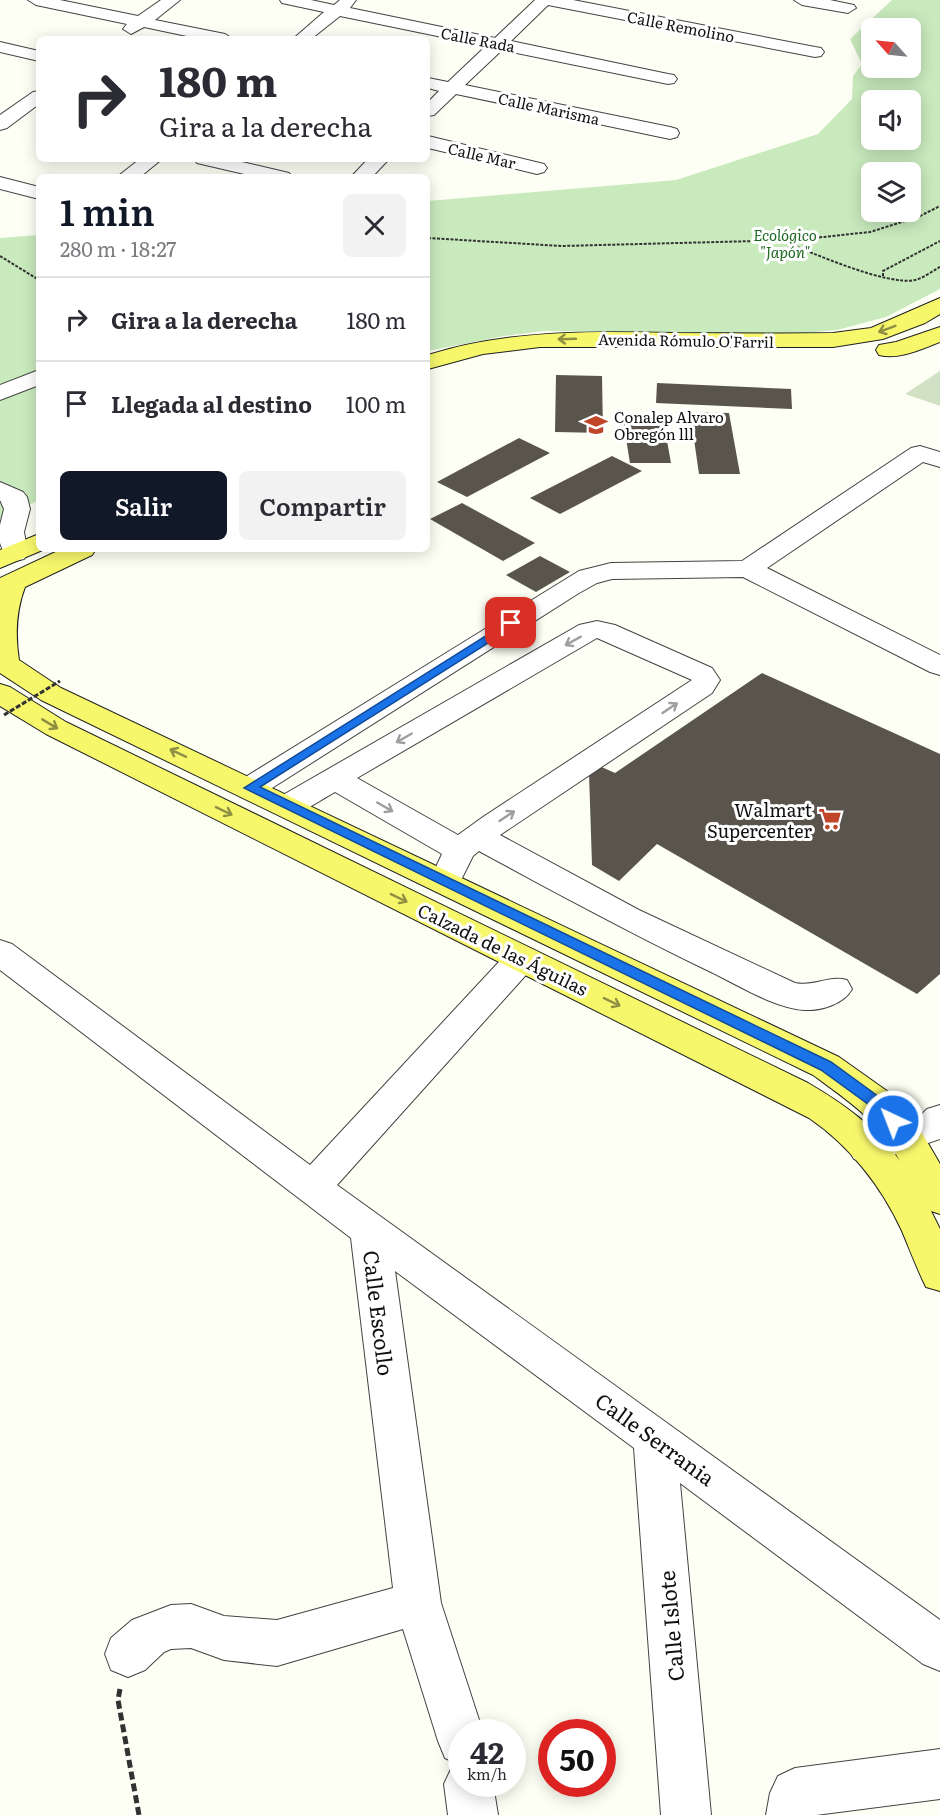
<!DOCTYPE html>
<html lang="es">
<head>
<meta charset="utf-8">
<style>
	:root { --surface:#fff; --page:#f2f2f3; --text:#2b2b33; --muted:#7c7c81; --line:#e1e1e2; --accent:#111827 }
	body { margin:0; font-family:Literata,serif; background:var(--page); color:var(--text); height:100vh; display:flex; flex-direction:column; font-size:22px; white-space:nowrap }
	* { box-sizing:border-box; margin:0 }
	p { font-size:20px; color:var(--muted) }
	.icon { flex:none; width:33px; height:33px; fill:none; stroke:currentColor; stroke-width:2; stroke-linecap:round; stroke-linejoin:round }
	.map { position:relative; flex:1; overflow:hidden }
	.sheet { position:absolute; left:36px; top:174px; width:394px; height:378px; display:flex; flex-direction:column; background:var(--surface); border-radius:9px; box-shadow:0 3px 15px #0003 }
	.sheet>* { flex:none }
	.guide { position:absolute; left:36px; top:36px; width:394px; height:126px; border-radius:9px; box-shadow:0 3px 15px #0003; background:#fff; color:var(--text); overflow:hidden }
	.needle { width:39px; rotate:297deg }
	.fabs { position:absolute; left:861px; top:18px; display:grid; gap:12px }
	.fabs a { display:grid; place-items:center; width:60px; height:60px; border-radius:9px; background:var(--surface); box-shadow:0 3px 15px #0003; font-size:30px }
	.speed { position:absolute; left:448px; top:1719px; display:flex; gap:12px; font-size:30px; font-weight:700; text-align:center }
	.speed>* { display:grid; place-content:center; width:78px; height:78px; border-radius:50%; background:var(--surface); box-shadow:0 3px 15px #0003; line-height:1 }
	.speed small { font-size:15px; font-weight:400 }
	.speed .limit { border:9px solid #d22; background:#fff; color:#111 }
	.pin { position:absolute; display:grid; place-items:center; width:51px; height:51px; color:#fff; margin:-26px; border-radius:12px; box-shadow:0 3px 9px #0006 }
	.me { position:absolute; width:66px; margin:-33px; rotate:317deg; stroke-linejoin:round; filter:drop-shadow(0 0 4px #0008) }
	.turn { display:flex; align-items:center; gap:21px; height:126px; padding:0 24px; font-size:27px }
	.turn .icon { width:78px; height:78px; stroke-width:2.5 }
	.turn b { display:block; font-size:42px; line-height:51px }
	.round { display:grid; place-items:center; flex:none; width:63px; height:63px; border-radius:9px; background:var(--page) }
	.summary { display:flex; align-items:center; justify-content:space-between; height:102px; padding:0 24px }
	h1 { font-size:36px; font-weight:600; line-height:45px; color:var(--accent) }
	.action { display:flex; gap:12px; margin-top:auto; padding:12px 24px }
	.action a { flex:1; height:69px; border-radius:9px; background:var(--accent); color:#fff; font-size:24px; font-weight:600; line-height:69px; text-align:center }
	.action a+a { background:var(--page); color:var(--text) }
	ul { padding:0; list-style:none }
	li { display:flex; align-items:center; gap:18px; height:84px; padding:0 24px; border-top:2px solid var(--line) }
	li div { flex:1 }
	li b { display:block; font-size:22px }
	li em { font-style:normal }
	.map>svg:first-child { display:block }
	.green { fill:#c9eabd; fill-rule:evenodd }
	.cemetery { fill:#d1e2c4 }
	.building { fill:#59554d }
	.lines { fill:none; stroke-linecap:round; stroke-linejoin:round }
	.minor-casing { stroke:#434343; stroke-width:2 }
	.major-casing { stroke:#212121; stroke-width:2 }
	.path-far1 { stroke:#323232; stroke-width:2; stroke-dasharray:3 1.5; stroke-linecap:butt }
	.path { stroke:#323232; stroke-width:5; stroke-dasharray:8 4; stroke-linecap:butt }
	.minor { fill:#fff; fill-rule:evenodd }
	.major { fill:#f7f76c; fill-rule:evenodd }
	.path-bridge { stroke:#323232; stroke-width:3; stroke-dasharray:5 2; stroke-linecap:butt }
	.oneway { stroke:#8f8f43 }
	.oneway2 { stroke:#9f9f9f }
	.route { fill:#1a73e8; stroke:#114b97; stroke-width:1.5 }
	.labels { text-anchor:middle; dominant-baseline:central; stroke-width:6; stroke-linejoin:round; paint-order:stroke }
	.far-street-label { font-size:15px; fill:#101010; stroke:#fff }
	.far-park-label { font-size:15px; font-style:italic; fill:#206922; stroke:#fff }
	.far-poi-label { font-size:15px; fill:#101010; stroke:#fff; text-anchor:start }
	.poi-label { font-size:18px; fill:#101010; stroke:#fff; text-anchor:end }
	.street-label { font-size:18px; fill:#101010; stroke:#fff }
	.near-street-label { font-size:21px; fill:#101010; stroke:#fff }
</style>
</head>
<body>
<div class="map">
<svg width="940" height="1815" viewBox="0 0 940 1815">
	<rect width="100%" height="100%" fill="#fefff4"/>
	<g class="green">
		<path d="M892,0H940V289L886,317L837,330L794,334L544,331L504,336L428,351V201L676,180L818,134L852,99L853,76L862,64L850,39ZM872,28H910V68H872ZM872,100H910V140H872ZM872,172H910V212H872Z"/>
		<polygon points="39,235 39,500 29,505 0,540 0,238"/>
	</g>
	<polygon class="cemetery" points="940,371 940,406 905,394"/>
	<g class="building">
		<polygon points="556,375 602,376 603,433 555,432"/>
		<polygon points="657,383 791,389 792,409 656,403"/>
		<polygon points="690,412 729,413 740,474 699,474"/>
		<polygon points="662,413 671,463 630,463 622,414"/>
		<polygon points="519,438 550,453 467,497 437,482"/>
		<polygon points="612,456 642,471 560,514 530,498"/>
		<polygon points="462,503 535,543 503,561 430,519"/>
		<polygon points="540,556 570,572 536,592 506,575"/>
		<polygon points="762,673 940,754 940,974 917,994 657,844 619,881 592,865 589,773 597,765 615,773"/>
	</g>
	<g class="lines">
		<g class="minor-casing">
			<g id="minor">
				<polygon points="28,0 60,0 138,16 161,0 180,0 155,20 225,34 233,39 201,39 144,27 131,34 123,29 127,24 36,5"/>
				<polygon points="280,0 311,0 334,5 340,0 356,0 350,8 495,38 535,0 573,0 815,47 821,48 824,52 821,56 815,57 548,5 511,41 668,74 674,75 677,79 674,83 668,84 502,50 465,85 670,127 677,129 679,133 677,137 670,139 456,94 434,115 428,116 428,102 439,91 428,88 428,78 448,82 486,46 340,16 311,39 293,39 324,12 282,3"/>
				<polygon points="794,0 830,0 854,5 856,8 848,13 802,5"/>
				<polygon points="0,42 39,51 39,61 0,52"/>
				<polygon points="39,91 39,104 7,128 0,130 0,115 33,92"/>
				<polygon points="428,136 544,164 547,168 544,172 537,174 428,148"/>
				<polygon points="140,159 162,159 140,177 117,177"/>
				<polygon points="194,159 229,159 289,173 292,177 257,177 197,163"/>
				<polygon points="368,159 389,159 372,177 351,177"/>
				<polygon points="0,177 39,187 39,199 0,189"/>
				<polygon points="39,370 39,385 0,400 0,385"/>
				<polygon points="920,446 940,452 940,467 923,462 767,568 940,655 940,675 930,672 743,577 612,579 597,583 579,593 261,795 250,798 239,795 235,788 239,781 579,571 611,563 742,561 911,448"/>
				<polygon points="0,482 23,492 27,497 30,509 24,532 28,553 24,559 15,561 6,559 0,543 0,525 4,509 0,500"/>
				<path d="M597,621L615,625L712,668L720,680L712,693L500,835L639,910L795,983C815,987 828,975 847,980L852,989C844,1004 821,1011 804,1010C772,1007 740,986 711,972C632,934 556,893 479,851L473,856L456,890L445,893L434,890L429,882L442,854L335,792C316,802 298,819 276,813L271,806L276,799L579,625ZM597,638L692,680L483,817L458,835L357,778Z"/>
				<polygon points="0,940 12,944 310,1165 510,950 522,946 534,950 539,958 534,966 337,1185 940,1620 940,1671 923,1664 680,1483 711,1815 661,1815 634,1448 395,1271 441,1603 483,1732 462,1732 462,1784 493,1784 498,1815 448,1815 444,1784 452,1767 458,1764 445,1758 438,1741 403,1629 277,1666 224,1660 191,1648 171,1649 164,1652 145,1670 128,1677 111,1670 105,1654 111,1638 132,1620 171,1605 191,1604 224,1616 277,1620 393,1588 351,1238 0,970"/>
				<polygon points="940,1105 940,1139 867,1164 854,1159 848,1149 854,1139 919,1117 927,1109"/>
				<polygon points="940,1749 940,1799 816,1815 766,1815 770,1793 778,1776 795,1768"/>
			</g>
		</g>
		<g class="major-casing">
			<g id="major">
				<path d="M940,298V314L925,323L883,339L833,347H540L483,354L428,369V355C508,330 590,331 673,333C726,333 780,334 833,333L871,328Z"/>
				<path d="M940,327V342C921,349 900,360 879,355L876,350L879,345L896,342Z"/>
				<polygon points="39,534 39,549 45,549 0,568 0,550"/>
				<path d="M62,549H96L92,555L25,587C16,611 15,634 19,660L61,688L839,1057L894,1096L918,1126L940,1164V1214L931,1211L940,1229V1291L926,1287C917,1269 910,1250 902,1231C882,1187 850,1146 809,1118L46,734L0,706V684L10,687L66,722L808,1083C844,1104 876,1127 900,1161C877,1119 851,1103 813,1075L41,700L0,673V578Z"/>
			</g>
		</g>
		<g class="path-far1">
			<polyline points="428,238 562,246 795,240 870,232 918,217 940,206"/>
			<path d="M785,242C813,253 887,286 915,280C924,278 932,271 940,267"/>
			<polyline points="0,256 39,280"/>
			<polyline points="883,276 883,271 940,241"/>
		</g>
		<polyline class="path" points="120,1689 118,1700 139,1815"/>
		<use href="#minor" class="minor"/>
		<use href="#major" class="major"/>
		<polyline class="path-bridge" points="4,715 60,681"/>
	</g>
	<defs><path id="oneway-shaft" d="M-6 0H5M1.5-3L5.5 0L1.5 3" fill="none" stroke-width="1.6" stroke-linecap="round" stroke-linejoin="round" transform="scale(1.5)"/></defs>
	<g class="oneway">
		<use href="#oneway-shaft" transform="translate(887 329) rotate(159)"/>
		<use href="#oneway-shaft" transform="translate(567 339) rotate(178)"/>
		<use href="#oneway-shaft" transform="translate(50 724) rotate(31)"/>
		<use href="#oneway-shaft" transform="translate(178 753) rotate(-155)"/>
		<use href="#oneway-shaft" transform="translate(224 811) rotate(26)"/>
		<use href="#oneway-shaft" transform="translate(399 898) rotate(26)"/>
		<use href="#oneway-shaft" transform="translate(612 1002) rotate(26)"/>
	</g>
	<g class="oneway2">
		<use href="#oneway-shaft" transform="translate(573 641) rotate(151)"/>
		<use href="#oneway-shaft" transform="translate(670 708) rotate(-34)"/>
		<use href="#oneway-shaft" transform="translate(404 738) rotate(150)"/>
		<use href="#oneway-shaft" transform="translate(385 807) rotate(30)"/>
		<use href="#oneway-shaft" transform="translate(507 816) rotate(-33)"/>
	</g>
	<polygon class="route" points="511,620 515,621 515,626 260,787 831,1062 886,1102 900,1121 898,1125 887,1125 876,1110 821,1070 244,788"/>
	<defs>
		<g id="university-bare" transform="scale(1.8)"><path d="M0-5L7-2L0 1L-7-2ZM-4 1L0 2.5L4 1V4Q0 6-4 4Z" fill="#c14528" stroke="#fff" stroke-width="2.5" paint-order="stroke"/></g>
		<g id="supermarket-bare" transform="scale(1.8)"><path d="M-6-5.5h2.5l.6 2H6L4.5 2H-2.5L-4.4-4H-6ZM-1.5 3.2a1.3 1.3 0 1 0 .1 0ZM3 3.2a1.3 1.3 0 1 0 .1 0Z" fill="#c14528" stroke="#fff" stroke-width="2.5" paint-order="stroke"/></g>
	</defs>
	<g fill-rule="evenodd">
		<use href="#university-bare" x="596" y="425"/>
		<use href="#supermarket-bare" x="830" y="819"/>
	</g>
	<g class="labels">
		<g class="far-street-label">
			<text transform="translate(681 26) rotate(11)">Calle Remolino</text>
			<text transform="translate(478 39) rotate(11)">Calle Rada</text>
			<text transform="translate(549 108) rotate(12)">Calle Marisma</text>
			<text transform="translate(482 155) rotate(13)">Calle Mar</text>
			<text transform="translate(686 340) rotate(1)">Avenida Rómulo O'Farril</text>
		</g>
		<g class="far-park-label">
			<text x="785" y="234">Ecológico<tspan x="785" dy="17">"Japón"</tspan></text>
		</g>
		<g class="far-poi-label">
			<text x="614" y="416">Conalep Alvaro<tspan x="614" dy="17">Obregón lll</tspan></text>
		</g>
		<g class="poi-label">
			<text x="812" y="809">Walmart<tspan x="812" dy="21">Supercenter</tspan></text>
		</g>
		<g class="street-label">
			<text transform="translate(503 949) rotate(26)">Calzada de las Águilas</text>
		</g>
		<g class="near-street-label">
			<text transform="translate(380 1313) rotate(83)">Calle Escollo</text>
			<text transform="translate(656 1438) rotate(36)">Calle Serrania</text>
			<text transform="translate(670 1626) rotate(-95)">Calle Islote</text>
		</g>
	</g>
</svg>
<div class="fabs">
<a><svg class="needle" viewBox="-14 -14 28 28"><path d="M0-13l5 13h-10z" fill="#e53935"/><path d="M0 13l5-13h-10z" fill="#7c7c81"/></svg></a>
<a><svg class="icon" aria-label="sound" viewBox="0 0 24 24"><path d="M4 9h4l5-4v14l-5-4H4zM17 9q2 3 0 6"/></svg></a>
<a><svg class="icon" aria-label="layers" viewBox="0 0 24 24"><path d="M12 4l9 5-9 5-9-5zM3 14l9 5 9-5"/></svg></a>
</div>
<div class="speed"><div>42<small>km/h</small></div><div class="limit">50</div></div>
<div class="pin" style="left:511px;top:623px;background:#d93025"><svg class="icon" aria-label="arrive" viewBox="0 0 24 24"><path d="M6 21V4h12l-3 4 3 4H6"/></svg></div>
<svg class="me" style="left:893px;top:1121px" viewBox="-20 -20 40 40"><circle r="17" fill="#1a73e8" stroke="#fff" stroke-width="3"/><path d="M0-11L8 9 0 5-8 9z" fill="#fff"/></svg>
<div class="guide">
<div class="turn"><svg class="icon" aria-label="right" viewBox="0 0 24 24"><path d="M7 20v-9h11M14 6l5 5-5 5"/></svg><div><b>180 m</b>Gira a la derecha</div></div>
</div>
<section class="sheet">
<div class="summary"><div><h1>1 min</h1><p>280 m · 18:27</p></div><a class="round"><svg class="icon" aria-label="close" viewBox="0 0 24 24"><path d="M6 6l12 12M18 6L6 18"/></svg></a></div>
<ul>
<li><svg class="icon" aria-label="right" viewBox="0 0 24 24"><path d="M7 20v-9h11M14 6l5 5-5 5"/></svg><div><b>Gira a la derecha</b></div><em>180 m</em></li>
<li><svg class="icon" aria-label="arrive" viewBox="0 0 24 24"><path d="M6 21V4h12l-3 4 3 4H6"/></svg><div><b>Llegada al destino</b></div><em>100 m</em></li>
</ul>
<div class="action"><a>Salir</a><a>Compartir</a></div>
</section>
</div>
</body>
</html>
